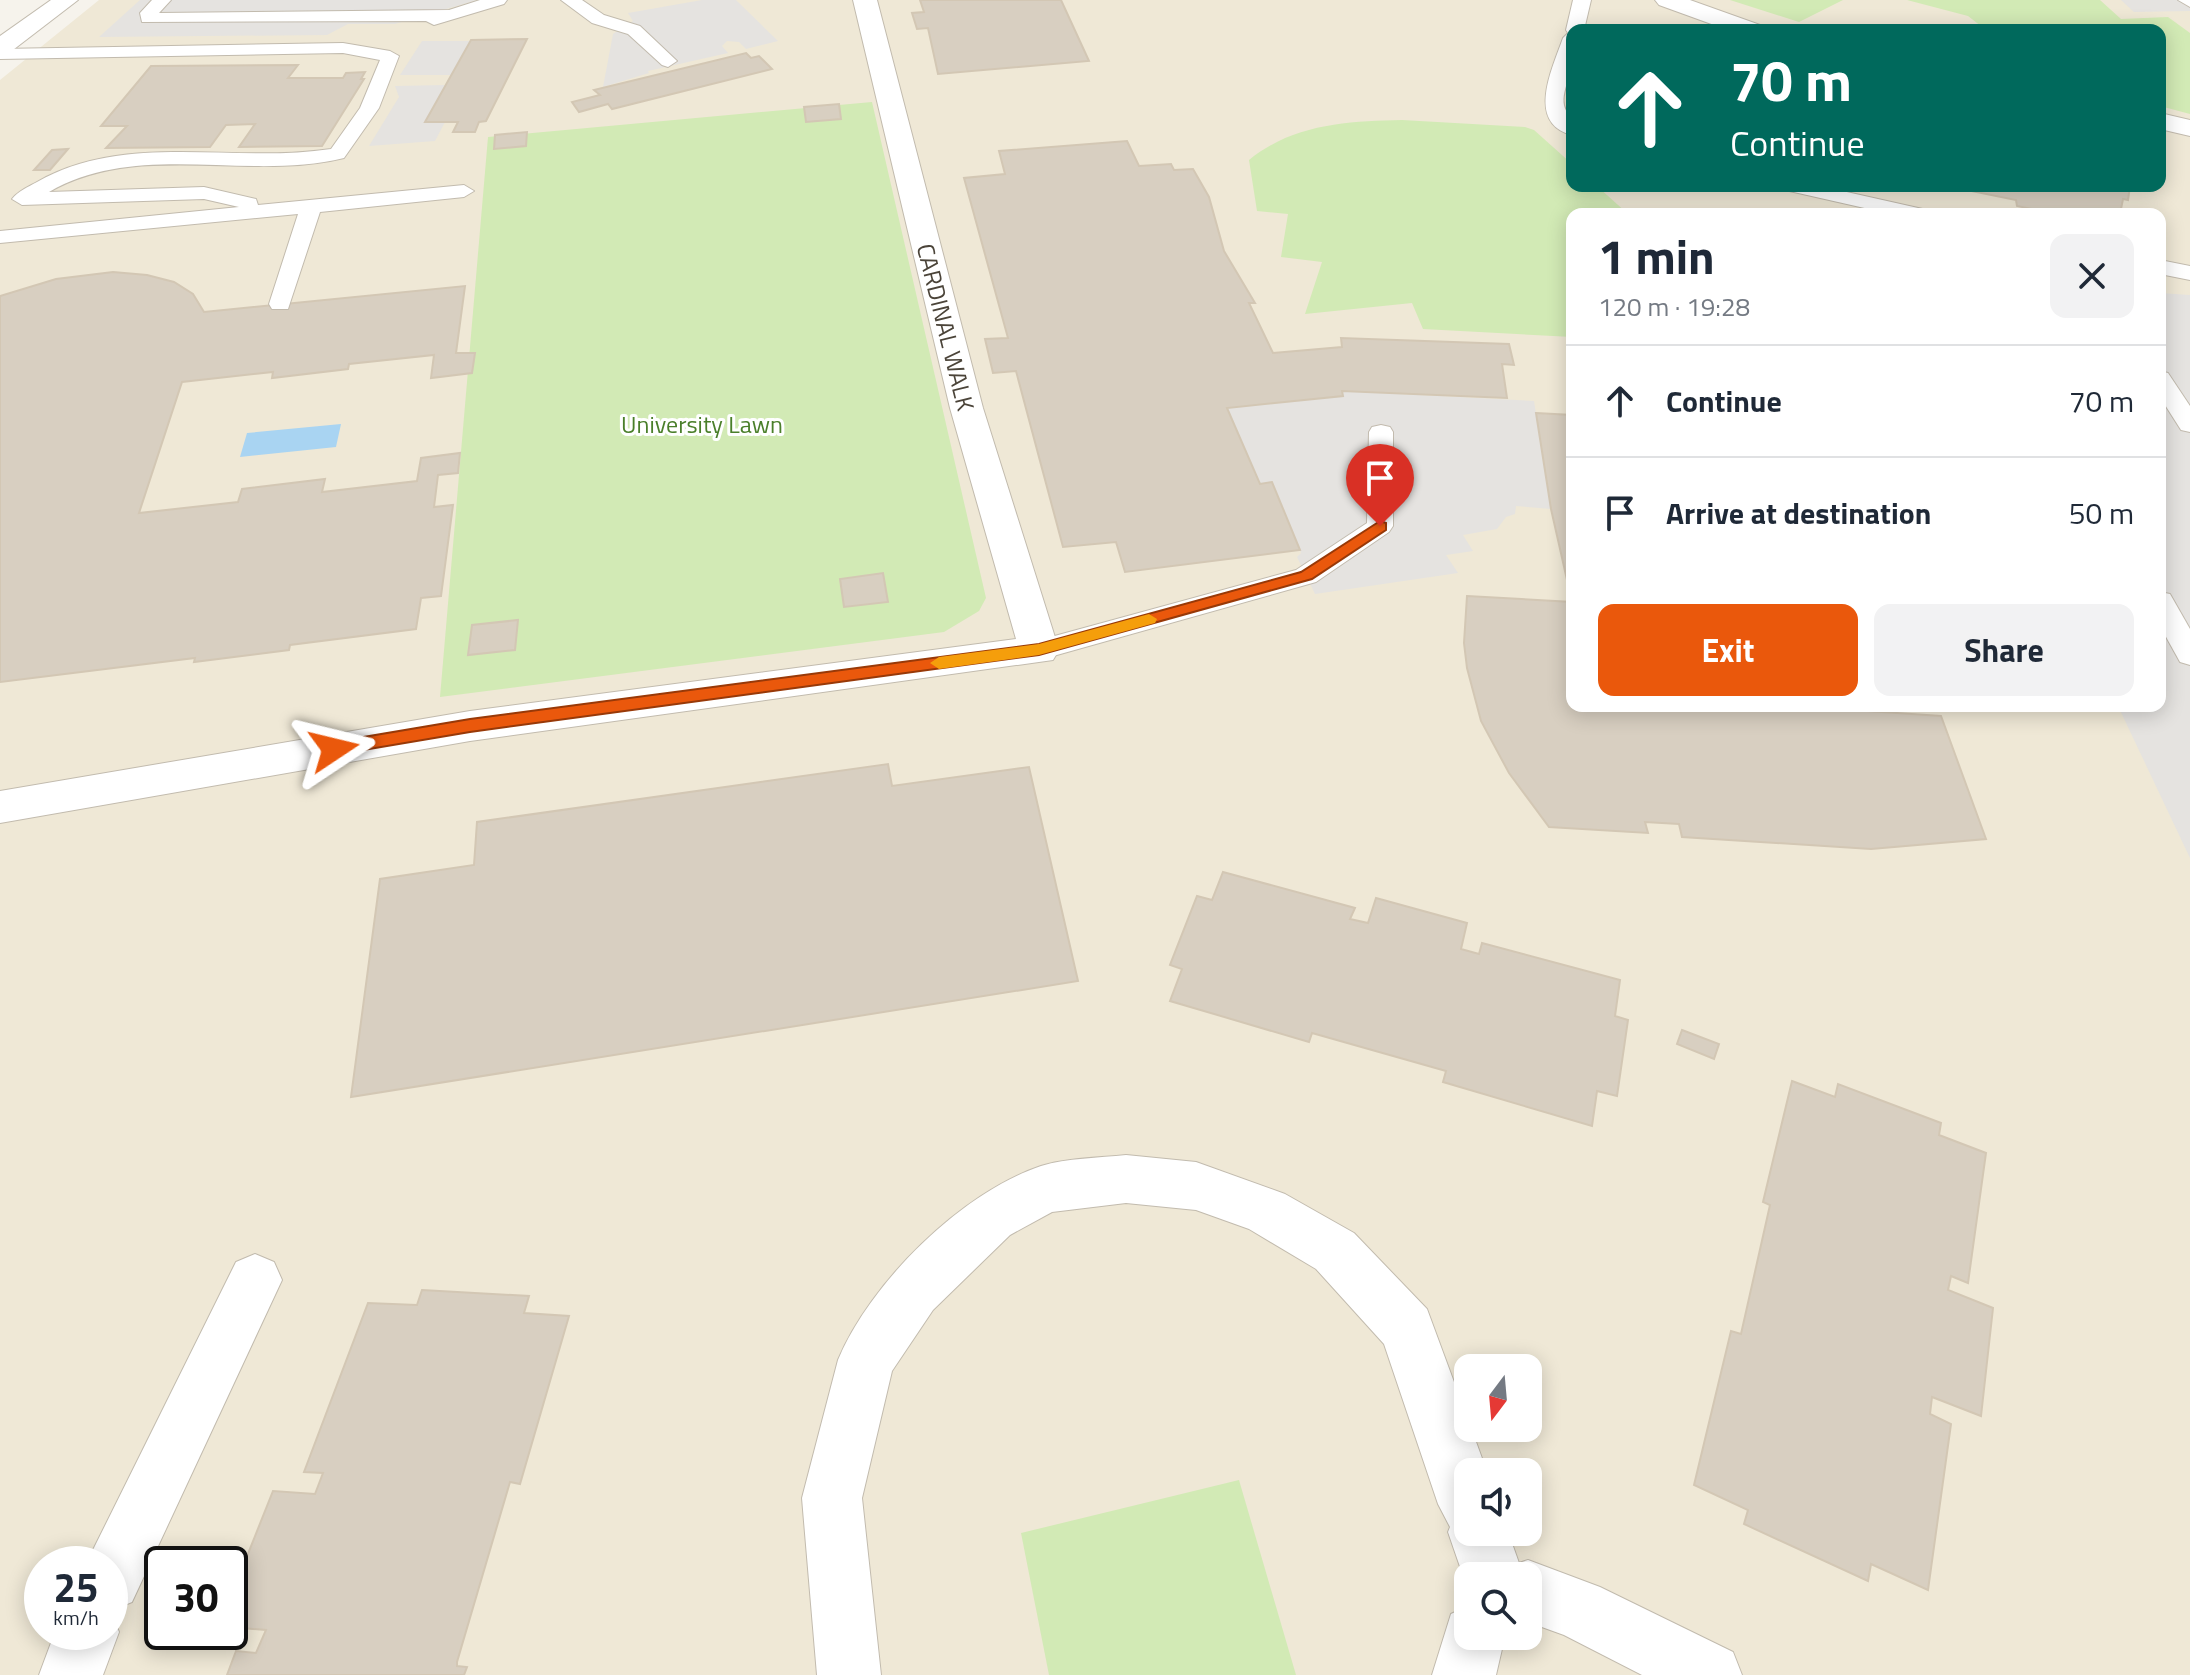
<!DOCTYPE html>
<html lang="en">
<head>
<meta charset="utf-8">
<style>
	:root { --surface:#fff; --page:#f2f2f3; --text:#1f2937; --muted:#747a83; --line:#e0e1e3; --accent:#ea580c }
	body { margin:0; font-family:"Titillium Web",sans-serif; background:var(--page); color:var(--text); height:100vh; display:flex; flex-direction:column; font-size:30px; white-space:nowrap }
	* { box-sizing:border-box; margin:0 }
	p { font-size:26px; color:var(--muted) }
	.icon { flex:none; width:44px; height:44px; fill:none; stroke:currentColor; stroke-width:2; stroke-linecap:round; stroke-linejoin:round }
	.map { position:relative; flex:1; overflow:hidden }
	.sheet { position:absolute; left:1566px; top:208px; width:600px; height:504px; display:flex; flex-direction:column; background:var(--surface); border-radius:16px; box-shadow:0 4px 20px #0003 }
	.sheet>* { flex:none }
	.guide { position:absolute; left:1566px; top:24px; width:600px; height:168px; border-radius:16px; box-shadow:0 4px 20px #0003; background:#00695c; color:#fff; overflow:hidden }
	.needle { width:52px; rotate:196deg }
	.controls { position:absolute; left:1454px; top:1354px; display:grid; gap:16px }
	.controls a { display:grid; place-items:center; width:88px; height:88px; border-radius:16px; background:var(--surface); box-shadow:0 4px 20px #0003; font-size:40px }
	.speed { position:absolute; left:24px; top:1546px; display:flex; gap:16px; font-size:40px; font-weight:700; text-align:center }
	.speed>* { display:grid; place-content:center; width:104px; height:104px; border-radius:50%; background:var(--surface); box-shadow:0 4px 20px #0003; line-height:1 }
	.speed small { font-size:20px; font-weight:400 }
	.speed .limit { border:4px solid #111; border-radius:12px; background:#fff; color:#111 }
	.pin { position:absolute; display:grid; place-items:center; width:68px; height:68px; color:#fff; margin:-82px -34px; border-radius:50% 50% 50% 0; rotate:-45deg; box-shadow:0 0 8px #0007 }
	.pin .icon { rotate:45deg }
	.me { position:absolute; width:88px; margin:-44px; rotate:80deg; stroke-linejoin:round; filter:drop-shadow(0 0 6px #0008) }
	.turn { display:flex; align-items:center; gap:28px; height:168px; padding:0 32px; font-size:36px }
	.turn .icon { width:104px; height:104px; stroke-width:2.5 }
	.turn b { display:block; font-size:56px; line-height:68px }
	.round { display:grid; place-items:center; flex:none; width:84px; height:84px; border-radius:16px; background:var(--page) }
	.head { display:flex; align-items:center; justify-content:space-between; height:136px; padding:0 32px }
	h1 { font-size:48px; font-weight:700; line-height:60px }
	.action { display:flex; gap:16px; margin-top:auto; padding:16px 32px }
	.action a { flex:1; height:92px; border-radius:16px; background:var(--accent); color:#fff; font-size:32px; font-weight:700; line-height:92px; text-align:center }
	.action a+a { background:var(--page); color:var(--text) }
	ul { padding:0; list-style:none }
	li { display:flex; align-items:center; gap:24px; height:112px; padding:0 32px; border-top:2px solid var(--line) }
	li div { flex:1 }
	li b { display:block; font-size:30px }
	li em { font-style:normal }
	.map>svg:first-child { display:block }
	.education { fill:#efe8d6; fill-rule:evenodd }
	.green { fill:#d2eab5 }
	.parking { fill:#e5e3e0 }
	.water { fill:#a9d4f2 }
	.building { fill:#d8cfc1; stroke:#d3c7b4; stroke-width:2 }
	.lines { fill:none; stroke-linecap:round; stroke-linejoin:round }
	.lane-casing { stroke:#c2bbae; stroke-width:2 }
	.street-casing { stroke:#c2bbae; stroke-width:2 }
	.lane { fill:#fff; fill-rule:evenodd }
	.street { fill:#fff; fill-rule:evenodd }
	.route { fill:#ea580c; stroke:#983908; stroke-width:2 }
	.slow { fill:#f59e0b }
	.labels { text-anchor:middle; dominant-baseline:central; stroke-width:6; stroke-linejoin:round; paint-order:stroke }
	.far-street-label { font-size:24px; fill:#4b4439; stroke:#fff }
	.far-park-label { font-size:24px; fill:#4a7f2a; stroke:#fff }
</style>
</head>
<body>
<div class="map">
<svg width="2190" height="1675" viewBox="0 0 2190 1675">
	<rect width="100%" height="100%" fill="#f6f3ec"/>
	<path class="education" d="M99,0H2190V1675H0V80ZM1572,30H2160V186H1572ZM1572,214H2160V706H1572ZM1468,1368H1528V1428H1468ZM1468,1472H1528V1532H1468ZM42,1564H110V1632H42ZM162,1564H230V1632H162ZM1468,1576H1528V1636H1468Z"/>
	<g class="green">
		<polygon points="1730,0 1843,0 1799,22"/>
		<polygon points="1907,0 2100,0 2121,19 2168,17 2190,33 2190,114 2160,106 2160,30 1986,30 1968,16"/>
		<polygon points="872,102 986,598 979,611 944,632 440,697 488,137"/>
		<path d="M1402,120L1525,127L1534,130L1572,164V186H1597L1628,214H1572V337L1423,329L1412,303L1305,314L1322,262L1281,257L1288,214L1257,211L1249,160C1293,124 1348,121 1402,120Z"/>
		<polygon points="1239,1480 1296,1675 1049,1675 1021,1533"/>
	</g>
	<g class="parking">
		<polygon points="140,0 477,0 395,24 348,24 327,35 99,37"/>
		<polygon points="702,0 736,0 778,41 746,49 739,42 727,41 722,46 728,53 648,71 649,73 603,87 613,34 633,21 628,13"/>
		<polygon points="2121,0 2190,0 2190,11 2134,12"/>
		<polygon points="422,41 470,41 452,75 400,75"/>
		<polygon points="446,85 426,122 445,122 435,141 369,146 399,97 395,86"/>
		<polygon points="2160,293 2190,295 2190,858 2118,706 2160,706"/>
		<polygon points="1342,391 1534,401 1551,509 1516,506 1515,514 1506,517 1497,529 1463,535 1473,551 1446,555 1458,573 1315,594 1297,557 1301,553 1272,483 1260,484 1227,408"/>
	</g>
	<polygon class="water" points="341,424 336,447 240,457 247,433"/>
	<g class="building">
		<polygon points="920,0 1061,0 1089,61 938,74 928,28 917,29 912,13 924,12"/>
		<polygon points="527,39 486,121 479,122 475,132 453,132 458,122 425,122 471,40"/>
		<polygon points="746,53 751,58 759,56 772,69 612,109 608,104 579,112 572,102 600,95 594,90"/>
		<polygon points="298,65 288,78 343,78 346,73 365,72 361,79 364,79 322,146 239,147 255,124 226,125 210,147 106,148 127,126 101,126 151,66"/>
		<polygon points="839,104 841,119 806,122 804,107"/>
		<polygon points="527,132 526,146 494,149 495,135"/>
		<polygon points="1127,141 1139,166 1171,164 1174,170 1193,169 1209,197 1224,251 1255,303 1249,303 1273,353 1342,347 1341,338 1509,344 1514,365 1502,364 1507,398 1342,391 1343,396 1227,408 1260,484 1272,482 1300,550 1125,572 1116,542 1063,547 1016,371 993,373 985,339 1008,338 964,178 1005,174 999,151"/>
		<polygon points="68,149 50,170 34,170 52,150"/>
		<polygon points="1947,186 2130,186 2128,200 2123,199 2120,214 2056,214 2017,206 2016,200"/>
		<polygon points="113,272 147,275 174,282 193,294 204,312 465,286 456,353 475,353 472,373 431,378 434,355 349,364 348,369 272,378 273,372 182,382 139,513 238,502 242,489 325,479 322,492 417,481 421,458 460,453 458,473 438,475 434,507 453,505 441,596 421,598 416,629 290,645 289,650 194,662 195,658 0,682 0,296 56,279"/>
		<polygon points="1536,413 1572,415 1572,602 1551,509"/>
		<polygon points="883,573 888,602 844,607 840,579"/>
		<polygon points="1467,596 1572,602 1572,706 1793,706 1941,716 1986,839 1871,849 1682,837 1679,824 1645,822 1648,833 1549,827 1509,773 1481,721 1467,668 1464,643"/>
		<polygon points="518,620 515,650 468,655 472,625"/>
		<polygon points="888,764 892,786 1029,767 1078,981 351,1097 380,879 474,865 477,822"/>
		<polygon points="1223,872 1355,908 1350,919 1368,923 1376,898 1467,923 1461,949 1479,954 1482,943 1620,980 1615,1016 1628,1020 1617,1096 1597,1091 1592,1126 1443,1082 1446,1071 1312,1033 1309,1042 1170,1001 1182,969 1170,965 1197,896 1212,900"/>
		<polygon points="1682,1030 1719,1044 1714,1059 1677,1044"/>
		<polygon points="1792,1081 1835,1097 1838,1084 1941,1123 1939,1135 1986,1153 1968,1283 1951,1276 1948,1290 1993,1308 1981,1416 1932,1397 1930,1414 1951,1424 1928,1590 1871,1564 1868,1581 1744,1524 1748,1510 1694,1485 1731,1331 1741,1334 1770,1205 1763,1202"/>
		<polygon points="422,1290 529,1296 524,1313 569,1316 520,1484 510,1482 457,1662 457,1666 467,1667 464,1675 227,1675 236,1651 256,1653 266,1630 230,1627 230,1599 273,1491 315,1494 323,1473 304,1472 368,1303 417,1305"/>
	</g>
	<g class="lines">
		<g class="lane-casing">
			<g id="lane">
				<polygon points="152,0 171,0 159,13 449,10 480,0 507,0 504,4 434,25 426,21 142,22 140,13"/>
				<polygon points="561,0 582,0 604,15 640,26 677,61 668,67 662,65 628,34 592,23"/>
				<path d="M1573,0H1591L1584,30H1572C1572,41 1573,52 1572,63C1570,83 1554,102 1572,118V135C1525,123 1553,67 1563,38L1568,33L1566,30Z"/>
				<polygon points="2178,0 2190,0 2190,7"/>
				<path d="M343,43L390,51L399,56L379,108L344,158C247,182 139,140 49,192L204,187L256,199L258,205L464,185L474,191L464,197L320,212L288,309H272L269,304L298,214L0,243V231L239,207L204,199L22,205L12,199C18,191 28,187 37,182C126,131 234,164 331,149L360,108L380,60L343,53L0,59V49Z"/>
				<polygon points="1782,186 1820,186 1927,210 1931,214 1891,214 1785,190"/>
				<polygon points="2160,260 2190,266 2190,280 2160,274"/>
				<polygon points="2160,371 2168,373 2190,406 2190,432 2181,430 2160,397"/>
				<polygon points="1381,425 1390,427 1393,432 1393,526 1389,532 1316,582 1039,660 1029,657 1025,650 1029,643 1296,570 1367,523 1369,432 1372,427"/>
				<polygon points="2160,592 2170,594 2190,629 2190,665 2180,662 2160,626"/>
			</g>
		</g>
		<g class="street-casing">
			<g id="street">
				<polygon points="51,0 78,0 9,53 0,55 0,36"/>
				<polygon points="853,0 877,0 983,408 1059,650 1053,660 470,741 0,823 0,791 470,711 1016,639 950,408"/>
				<polygon points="1655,0 1690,0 1760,25 1763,30 1728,30 1659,5"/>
				<polygon points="2160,113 2190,120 2190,136 2160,129"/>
				<path d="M1126,1155L1196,1162L1285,1194L1354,1233L1427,1309L1468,1420V1428H1471L1487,1472H1468V1532H1508L1519,1563L1528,1560L1600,1587L1733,1652L1742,1675H1642L1564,1635L1528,1622V1576H1468V1590L1448,1532L1450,1527L1438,1504L1384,1344L1316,1269L1249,1229L1196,1210L1126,1203L1052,1212L1010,1235L933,1310L892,1371L862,1498L881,1675H817L802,1498L838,1360C870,1283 961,1193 1041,1166C1067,1158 1099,1158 1126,1155Z"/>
				<polygon points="255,1254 274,1262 282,1280 132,1602 110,1611 110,1564 86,1564 236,1262"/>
				<polygon points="1468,1606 1468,1636 1505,1636 1496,1675 1432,1675 1451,1614"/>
				<polygon points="110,1611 119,1632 103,1675 39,1675 55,1632 110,1632"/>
			</g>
		</g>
		<use href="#lane" class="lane"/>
		<use href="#street" class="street"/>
	</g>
	<polygon class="route" points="1380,521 1386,523 1386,530 1312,579 1039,655 470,732 334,755 326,749 334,742 470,719 1039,644 1301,572"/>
	<polygon class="slow" points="1149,614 1157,619 1155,623 1039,655 939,669 930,663 939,657 1039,644"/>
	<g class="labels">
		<g class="far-street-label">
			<text transform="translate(946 327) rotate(76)">CARDINAL WALK</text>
		</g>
		<g class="far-park-label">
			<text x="702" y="424">University Lawn</text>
		</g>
	</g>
</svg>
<div class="controls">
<a><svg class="needle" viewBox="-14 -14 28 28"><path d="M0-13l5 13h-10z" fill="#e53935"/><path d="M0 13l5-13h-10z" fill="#747a83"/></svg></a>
<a><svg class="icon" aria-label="sound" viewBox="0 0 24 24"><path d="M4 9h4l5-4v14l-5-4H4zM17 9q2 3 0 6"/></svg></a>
<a><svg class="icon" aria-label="search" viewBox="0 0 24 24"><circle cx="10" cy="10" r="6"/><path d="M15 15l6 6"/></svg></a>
</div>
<div class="speed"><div>25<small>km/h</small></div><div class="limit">30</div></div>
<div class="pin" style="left:1380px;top:526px;background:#d93025"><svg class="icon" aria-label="arrive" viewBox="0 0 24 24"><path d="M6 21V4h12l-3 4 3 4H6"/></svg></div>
<svg class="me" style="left:334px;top:749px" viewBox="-20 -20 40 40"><path d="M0-17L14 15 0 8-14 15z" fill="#ea580c" stroke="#fff" stroke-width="4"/></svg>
<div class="guide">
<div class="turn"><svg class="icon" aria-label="ahead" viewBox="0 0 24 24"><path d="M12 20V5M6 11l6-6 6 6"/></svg><div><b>70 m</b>Continue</div></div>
</div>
<section class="sheet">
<div class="head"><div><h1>1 min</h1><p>120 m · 19:28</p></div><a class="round"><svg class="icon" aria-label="close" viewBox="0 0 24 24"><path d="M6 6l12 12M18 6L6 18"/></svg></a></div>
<ul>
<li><svg class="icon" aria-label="ahead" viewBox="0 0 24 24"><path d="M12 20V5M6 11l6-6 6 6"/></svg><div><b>Continue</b></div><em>70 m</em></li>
<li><svg class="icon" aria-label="arrive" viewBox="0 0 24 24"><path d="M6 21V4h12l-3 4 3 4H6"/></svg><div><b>Arrive at destination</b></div><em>50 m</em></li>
</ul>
<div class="action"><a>Exit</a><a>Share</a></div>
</section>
</div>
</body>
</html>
